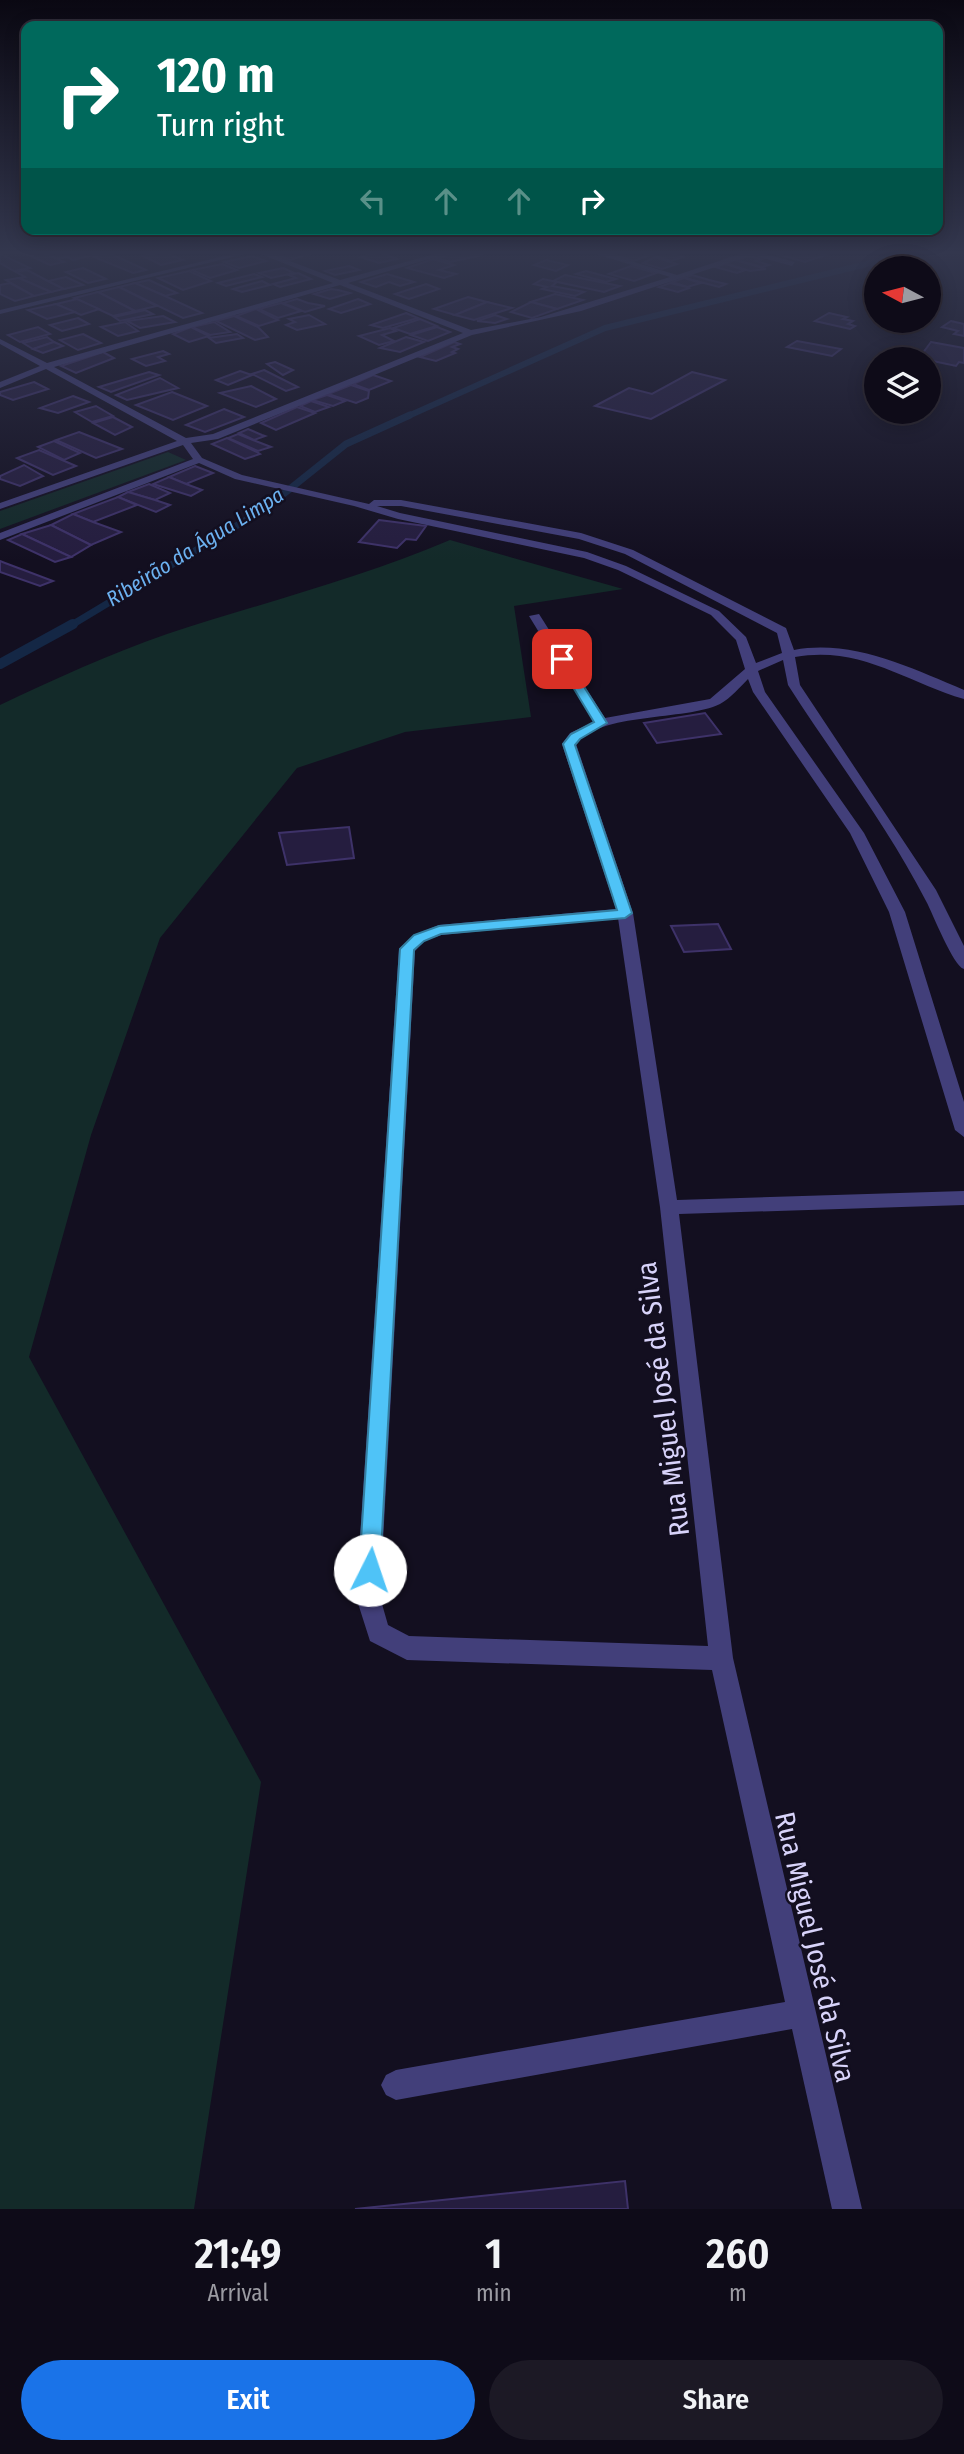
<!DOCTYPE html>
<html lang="en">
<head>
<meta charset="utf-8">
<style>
	:root { --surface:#0e0b18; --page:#1c1925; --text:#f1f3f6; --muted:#9b9ba2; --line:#2e2b37; --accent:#1a73e8 }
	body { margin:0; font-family:"Fira Sans Condensed",sans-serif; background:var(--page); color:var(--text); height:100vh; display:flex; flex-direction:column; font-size:26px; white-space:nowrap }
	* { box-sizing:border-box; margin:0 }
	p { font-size:23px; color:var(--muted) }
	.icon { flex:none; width:38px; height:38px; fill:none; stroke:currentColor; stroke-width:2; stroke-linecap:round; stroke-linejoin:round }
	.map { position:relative; height:2209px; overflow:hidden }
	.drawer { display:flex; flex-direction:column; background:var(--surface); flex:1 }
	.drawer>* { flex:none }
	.guide { position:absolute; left:21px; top:21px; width:922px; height:214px; border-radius:14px; box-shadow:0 4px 18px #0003,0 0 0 2px var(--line); background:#00695c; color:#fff; overflow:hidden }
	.needle { width:46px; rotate:277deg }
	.buttons { position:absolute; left:864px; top:256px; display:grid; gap:14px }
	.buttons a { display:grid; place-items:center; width:77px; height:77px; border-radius:50%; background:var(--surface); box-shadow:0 4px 18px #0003,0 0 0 2px var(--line); font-size:35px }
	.pin { position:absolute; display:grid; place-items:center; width:60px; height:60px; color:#fff; margin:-30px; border-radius:14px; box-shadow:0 4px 10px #0006 }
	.me { position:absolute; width:77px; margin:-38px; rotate:4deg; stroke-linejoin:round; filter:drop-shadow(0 0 5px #0008) }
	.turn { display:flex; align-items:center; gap:24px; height:147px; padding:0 21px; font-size:32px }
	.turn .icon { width:91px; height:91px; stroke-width:2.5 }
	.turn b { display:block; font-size:49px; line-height:60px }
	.lanes { display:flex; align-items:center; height:66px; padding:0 21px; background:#0003; justify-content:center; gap:35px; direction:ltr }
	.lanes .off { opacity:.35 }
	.eta { display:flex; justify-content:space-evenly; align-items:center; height:119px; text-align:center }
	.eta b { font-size:42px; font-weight:600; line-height:49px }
	.action { display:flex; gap:14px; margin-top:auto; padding:14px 21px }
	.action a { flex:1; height:80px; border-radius:42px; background:var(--accent); color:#fff; font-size:28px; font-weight:600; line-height:80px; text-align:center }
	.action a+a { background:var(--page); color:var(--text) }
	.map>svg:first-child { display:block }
	.green { fill:#132a29 }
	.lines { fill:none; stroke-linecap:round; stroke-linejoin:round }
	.stream-far2 { stroke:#142745; stroke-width:6 }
	.stream-far1 { stroke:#142745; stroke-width:7 }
	.stream { stroke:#142745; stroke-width:10 }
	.building { fill:#251d3f; stroke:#3e3269; stroke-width:2 }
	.street { fill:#423f7a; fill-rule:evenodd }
	.route { fill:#4fc3f7; stroke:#337fa1; stroke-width:2 }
	.labels { text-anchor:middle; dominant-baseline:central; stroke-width:5; stroke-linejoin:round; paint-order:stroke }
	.far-water-label { font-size:21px; font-style:italic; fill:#6cb1f0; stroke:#130f20 }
	.near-street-label { font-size:28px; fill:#d8d3fa; stroke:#130f20 }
</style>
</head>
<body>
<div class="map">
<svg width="964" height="2209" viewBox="0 0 964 2209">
	<rect width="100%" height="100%" fill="#130f20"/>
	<g class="green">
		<polygon points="168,452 186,460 0,529 0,511"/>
		<path d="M450,540L623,589L514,606L531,717L405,732L297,768L160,938L91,1135L29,1357L261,1782L194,2209H0V705C55,679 109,654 167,634C261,603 359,579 450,540Z"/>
	</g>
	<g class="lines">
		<polyline class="stream-far2" points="406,417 605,328 867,264 901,252"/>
		<polyline class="stream-far1" points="70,626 266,508 346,444 410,415"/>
		<polyline class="stream" points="0,664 73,624"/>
	</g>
	<g class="building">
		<polygon points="22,252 42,252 64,262 50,265"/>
		<polygon points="42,252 106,252 73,260 67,257 58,259"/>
		<polygon points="154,252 163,252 183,260 161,265 143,256 157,253"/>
		<polygon points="269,252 302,252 309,254 290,260"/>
		<polygon points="380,252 397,259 379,263 361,257"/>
		<polygon points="460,252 483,255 450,262 436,258"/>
		<polygon points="604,252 639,252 650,255 634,261"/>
		<polygon points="643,252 667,252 683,257 671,261"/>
		<polygon points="770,252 814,252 826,255 805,262"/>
		<polygon points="109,253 146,270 133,273 94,257"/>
		<polygon points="0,254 30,268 14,271 0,263"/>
		<polygon points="252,256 266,261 239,268 224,262"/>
		<polygon points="749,256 762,259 756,261 769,265 762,267 736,260"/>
		<polygon points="655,257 677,264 662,269 643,263"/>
		<polygon points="433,259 454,265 439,270 456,274 444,278 407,268"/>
		<polygon points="546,260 568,265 556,271 534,265"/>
		<polygon points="735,260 766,269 750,271 725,263"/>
		<polygon points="222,264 237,270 210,278 192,270"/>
		<polygon points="725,264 745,270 737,273 715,267"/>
		<polygon points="349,266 359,270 335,275 325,271"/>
		<polygon points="631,266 656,273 634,281 609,274"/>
		<polygon points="83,268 106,279 88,283 66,272"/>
		<polygon points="283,268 294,273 271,278 259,273"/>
		<polygon points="27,270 48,281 64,289 51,292 19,278 25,277 16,272"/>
		<polygon points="189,271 211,281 183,290 158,278"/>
		<polygon points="586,271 616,279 606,282 576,274"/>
		<polygon points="298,273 311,279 280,287 273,284 296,278 289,275"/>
		<polygon points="254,274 262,277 226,286 218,283"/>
		<polygon points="387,274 414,282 400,286 389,282 376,287 361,282"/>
		<polygon points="565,275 620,286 604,292 553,281"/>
		<polygon points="692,275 709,280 726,284 719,287 685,278"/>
		<polygon points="66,277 83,285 64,289 48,281"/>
		<polygon points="19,278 51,292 34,296 6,280"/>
		<polygon points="684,278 701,283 687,287 672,282"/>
		<polygon points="543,279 557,282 552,286 584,292 575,296 542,289 547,287 534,284"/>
		<polygon points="149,280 177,293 165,296 135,283"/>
		<polygon points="262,281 270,285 242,292 233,289"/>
		<polygon points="10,283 34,296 15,301 0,294 0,285"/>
		<polygon points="135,283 165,296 202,313 183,318 119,287"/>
		<polygon points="670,283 687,287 689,288 678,292 659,287"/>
		<polygon points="426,284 439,289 409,299 395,294"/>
		<polygon points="119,287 157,306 135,311 98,292"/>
		<polygon points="331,289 338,290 350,293 330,299 314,294"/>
		<polygon points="98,292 135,311 113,316 74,298"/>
		<polygon points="555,294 583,300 557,309 531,302"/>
		<polygon points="468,297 487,302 455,315 434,309"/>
		<polygon points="77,299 99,309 81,315 56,304"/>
		<polygon points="297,299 308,303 325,306 305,312 283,303"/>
		<polygon points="358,299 370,304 341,313 329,309"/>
		<polygon points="487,302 512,308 474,320 455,315"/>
		<polygon points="531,302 557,309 532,318 511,312"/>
		<polygon points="281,303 301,311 278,318 259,309"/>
		<polygon points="56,304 75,312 47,319 28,310"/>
		<polygon points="256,309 278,320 259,326 236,316"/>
		<polygon points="145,310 153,314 120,321 114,317"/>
		<polygon points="406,313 418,318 383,328 371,325"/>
		<polygon points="829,313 847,317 843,319 853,321 848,324 855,326 850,329 815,321"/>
		<polygon points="309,315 325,324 297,330 286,325 295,322 289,319"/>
		<polygon points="495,315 507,319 495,323 477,321"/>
		<polygon points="163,316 175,322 140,328 127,321"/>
		<polygon points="234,316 258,327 268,337 255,340 216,321"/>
		<polygon points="78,318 89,324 62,331 50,325"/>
		<polygon points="420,319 437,326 410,334 393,328"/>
		<polygon points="951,321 964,324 964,336 954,334 958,331 942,327"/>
		<polygon points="125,322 138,331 118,336 101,327"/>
		<polygon points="214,322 230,332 210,335 192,327"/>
		<polygon points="38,327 50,334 20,342 8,335"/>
		<polygon points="191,327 209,336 189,342 173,334"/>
		<polygon points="437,327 450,332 428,341 411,335"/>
		<polygon points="390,328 396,331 382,335 394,341 379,345 359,336"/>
		<polygon points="83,334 101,343 78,350 60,340"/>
		<polygon points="237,334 243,338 216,343 209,338"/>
		<polygon points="47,337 54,342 33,349 23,343"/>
		<polygon points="406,337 424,342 400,352 380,348"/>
		<polygon points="797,341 841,349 832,356 787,347"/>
		<polygon points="54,342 63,346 43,353 33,349"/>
		<polygon points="454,342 460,344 452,347 458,349 452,352 455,353 436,361 420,357"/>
		<polygon points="931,342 964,348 964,363 959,362 956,366 919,358"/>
		<polygon points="163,351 169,354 158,357 165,361 146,366 132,359"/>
		<polygon points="103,352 114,358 76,373 61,366"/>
		<polygon points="275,362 293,370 283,375 267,364"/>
		<polygon points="264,370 298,387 286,391 252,374"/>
		<polygon points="240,371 252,375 228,385 216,380"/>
		<polygon points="149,372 159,375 111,392 99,387"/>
		<polygon points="692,372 725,380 651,419 595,406 629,388 652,394"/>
		<polygon points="373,375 391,381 369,390 353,384"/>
		<polygon points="160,378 178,388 127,400 116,395"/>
		<polygon points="34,382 48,389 13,400 0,395 0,392"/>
		<polygon points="351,385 369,391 368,398 356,403 328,394"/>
		<polygon points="251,386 276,399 256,407 220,393"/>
		<polygon points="172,392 207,406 173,420 136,405"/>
		<polygon points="327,395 345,401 333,406 312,400"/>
		<polygon points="73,396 89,402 58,413 40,408"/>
		<polygon points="311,401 329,407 315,412 300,406"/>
		<polygon points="96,406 113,416 92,422 75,412"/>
		<polygon points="297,407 315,413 276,430 261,423"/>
		<polygon points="224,409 244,417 205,432 186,425"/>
		<polygon points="113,417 132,427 115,435 93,423"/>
		<polygon points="248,429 262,435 265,436 254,440 239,433"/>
		<polygon points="79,432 122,449 96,458 56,440"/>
		<polygon points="238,434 253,440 271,447 258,451 228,438"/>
		<polygon points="227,438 257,452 260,454 245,459 212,444"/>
		<polygon points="54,441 80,453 64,460 38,447"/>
		<polygon points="39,450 76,466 53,475 17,458"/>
		<polygon points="24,465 43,476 20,486 0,479 0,476"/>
		<polygon points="195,466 213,473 186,484 169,477"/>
		<polygon points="169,477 186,484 202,490 191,496 153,484"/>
		<polygon points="149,484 170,493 155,500 128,492"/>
		<polygon points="128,492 155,500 170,505 156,512 118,497"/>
		<polygon points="118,497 137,505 93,522 73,514"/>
		<polygon points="73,514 93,522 121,532 91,545 51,525"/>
		<polygon points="379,520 426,526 416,540 406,539 397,548 359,542"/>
		<polygon points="51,525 91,545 71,557 22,534"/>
		<polygon points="22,534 71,557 55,562 8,540"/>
		<polygon points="0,561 5,563 53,581 40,586 0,572"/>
		<polygon points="705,713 721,734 657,743 644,723"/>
		<polygon points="349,827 354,858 287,865 279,833"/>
		<polygon points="718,924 731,949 684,952 671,926"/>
		<polygon points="625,2181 628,2209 355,2209"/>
	</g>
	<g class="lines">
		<g class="street">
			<polygon points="241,252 253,252 0,314 0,310"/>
			<path d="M256,252H266L340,280L442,252H453L348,283L471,330L541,317L670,277L590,252H601L677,275L746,252H758L795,262L792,266L752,255L581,311L472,335L218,439L191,443L202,458L242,475L369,504L374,500H401L581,533L633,550L786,628L794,650C853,639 911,668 964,690V699C906,682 860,645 795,657L800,685L936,890L964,946V969C953,966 933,914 926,901C887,825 834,757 788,685L783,660L758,671L765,692L864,833L905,912L964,1102V1137L955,1130L889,912L850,833L753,692L748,679C740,687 731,698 720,704C685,721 600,712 576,744L633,913L677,1200L964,1191V1205L679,1214L733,1658L862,2209H832L792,2029L396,2100L386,2095L381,2085L386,2075L396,2070L785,2002L712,1670L407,1660L370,1641L356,1597L399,949L414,935L439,925L616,909L562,744L570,733L594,722L529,616L539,614L605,718L710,699L745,669L736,640L711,615L618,570L584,558L398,519L354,506L235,479L199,463L0,540V533L193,459L183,445L0,509V503L177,441L46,369L0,388V382L40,366L0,344V339L47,363L333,283ZM340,285L463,333L213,434L186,438L54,367ZM377,506H401L579,539L625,554L777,633L782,653L756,663L746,637L719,611L626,566L587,552L400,513ZM618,918L660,1207L708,1646L409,1636L388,1625L380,1597L415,951L424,941L441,935Z"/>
		</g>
	</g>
	<linearGradient id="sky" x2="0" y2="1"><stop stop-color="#0a0812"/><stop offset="0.45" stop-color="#33374e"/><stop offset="1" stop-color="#33374e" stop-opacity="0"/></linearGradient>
	<rect width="964" height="561" fill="url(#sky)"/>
	<polygon class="route" points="558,657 565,657 607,723 580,739 575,745 632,913 625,918 441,934 424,941 414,950 380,1570 377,1577 370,1580 363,1577 359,1570 400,949 414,935 439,926 617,910 563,744 571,734 594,722 556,659"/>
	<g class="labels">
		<g class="far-water-label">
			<text transform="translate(195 547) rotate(-32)">Ribeirão da Água Limpa</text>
		</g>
		<g class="near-street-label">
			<text transform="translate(663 1399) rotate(-97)">Rua Miguel José da Silva</text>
			<text transform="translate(815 1947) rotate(77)">Rua Miguel José da Silva</text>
		</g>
	</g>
</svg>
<div class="buttons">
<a><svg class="needle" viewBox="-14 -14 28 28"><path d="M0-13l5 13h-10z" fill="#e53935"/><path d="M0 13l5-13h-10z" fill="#9b9ba2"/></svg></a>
<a><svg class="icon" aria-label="layers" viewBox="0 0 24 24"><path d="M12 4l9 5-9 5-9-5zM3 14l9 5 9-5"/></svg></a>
</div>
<div class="pin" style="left:562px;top:659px;background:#d93025"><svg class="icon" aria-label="arrive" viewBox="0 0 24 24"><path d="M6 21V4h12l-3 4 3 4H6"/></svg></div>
<svg class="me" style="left:370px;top:1570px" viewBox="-20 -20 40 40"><circle r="19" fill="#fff"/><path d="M0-13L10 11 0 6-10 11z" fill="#4fc3f7"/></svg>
<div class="guide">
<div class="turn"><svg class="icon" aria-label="right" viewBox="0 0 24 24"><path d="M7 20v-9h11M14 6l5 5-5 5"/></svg><div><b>120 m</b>Turn right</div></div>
<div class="lanes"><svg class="icon off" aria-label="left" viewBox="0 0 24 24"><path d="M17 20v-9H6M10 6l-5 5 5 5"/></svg><svg class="icon off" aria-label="ahead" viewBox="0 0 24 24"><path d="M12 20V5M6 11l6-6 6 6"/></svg><svg class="icon off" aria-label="ahead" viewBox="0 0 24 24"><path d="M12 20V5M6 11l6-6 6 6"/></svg><svg class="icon" aria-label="right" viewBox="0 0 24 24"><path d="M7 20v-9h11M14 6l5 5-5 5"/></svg></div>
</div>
</div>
<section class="drawer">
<div class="eta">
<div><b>21:49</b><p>Arrival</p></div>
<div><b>1</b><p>min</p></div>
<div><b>260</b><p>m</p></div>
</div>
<div class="action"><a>Exit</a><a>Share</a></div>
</section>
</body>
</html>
